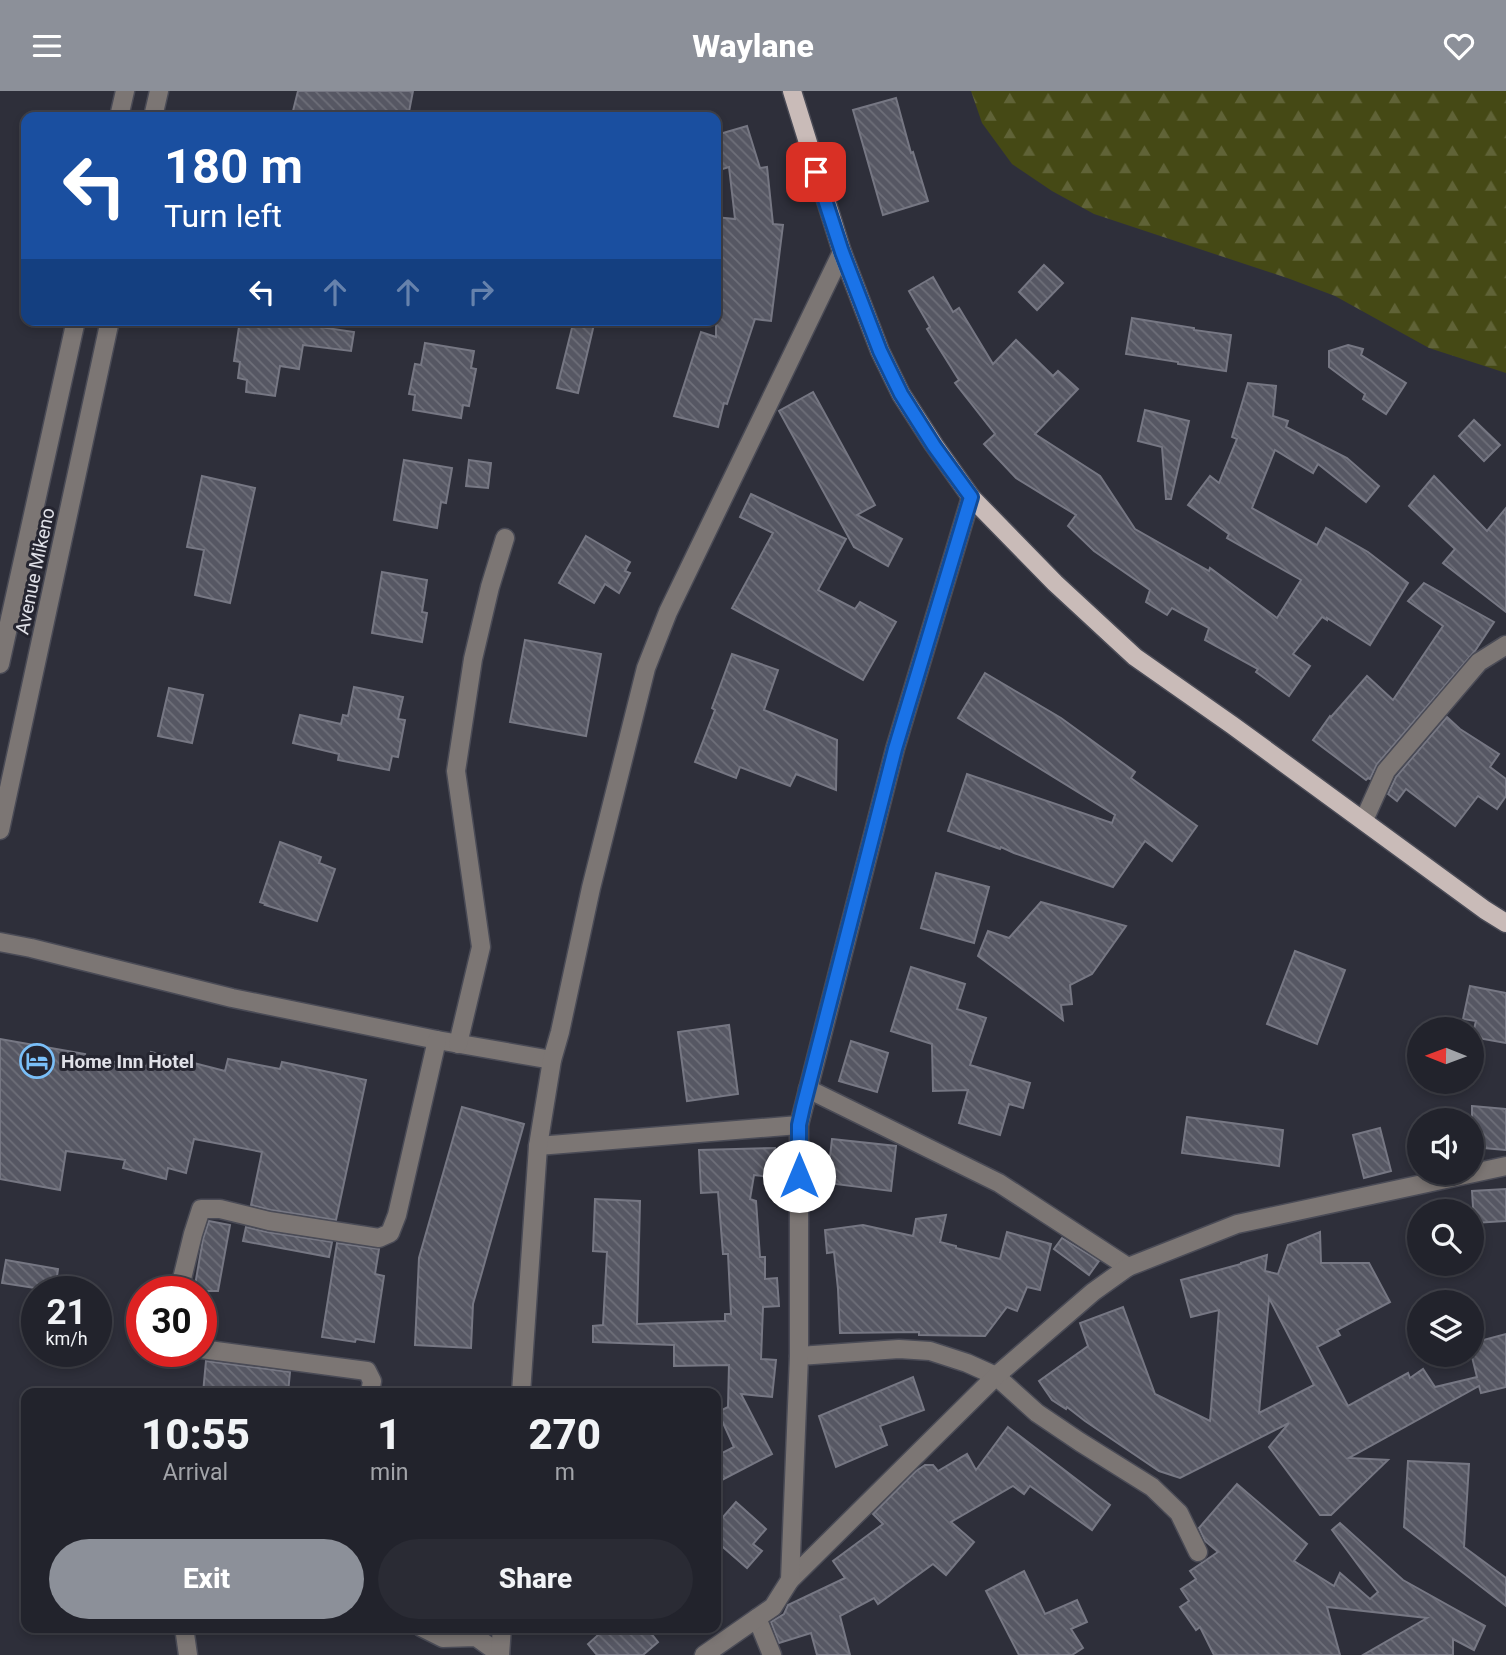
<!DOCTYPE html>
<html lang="en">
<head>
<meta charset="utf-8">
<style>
	:root { --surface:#22232c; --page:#2a2b34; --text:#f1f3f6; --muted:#a2a4a9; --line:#3f4048; --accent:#8c9099 }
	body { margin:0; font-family:Roboto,sans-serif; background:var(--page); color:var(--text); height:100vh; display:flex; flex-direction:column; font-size:26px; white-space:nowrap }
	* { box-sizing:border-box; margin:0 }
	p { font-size:23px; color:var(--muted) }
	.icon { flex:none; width:38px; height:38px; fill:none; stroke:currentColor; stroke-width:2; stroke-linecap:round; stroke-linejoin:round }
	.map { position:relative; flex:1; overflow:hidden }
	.sheet { position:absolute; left:21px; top:1297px; width:700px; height:245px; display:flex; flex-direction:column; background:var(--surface); border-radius:14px; box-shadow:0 4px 10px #0003,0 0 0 2px var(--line) }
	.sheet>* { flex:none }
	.top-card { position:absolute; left:21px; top:21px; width:700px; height:214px; border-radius:14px; box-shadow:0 4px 10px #0003,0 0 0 2px var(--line); background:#1a4fa0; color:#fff; overflow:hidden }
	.needle { width:46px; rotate:271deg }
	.fabs { position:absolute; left:1407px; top:926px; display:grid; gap:14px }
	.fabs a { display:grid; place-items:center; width:77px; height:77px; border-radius:50%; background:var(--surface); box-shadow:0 4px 10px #0003,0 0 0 2px var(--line); font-size:35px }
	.speed { position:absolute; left:21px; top:1185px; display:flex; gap:14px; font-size:35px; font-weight:700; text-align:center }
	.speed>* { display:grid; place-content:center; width:91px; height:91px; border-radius:50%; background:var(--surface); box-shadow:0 4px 10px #0003,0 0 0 2px var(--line); line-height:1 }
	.speed small { font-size:18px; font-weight:400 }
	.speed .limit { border:10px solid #d22; background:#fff; color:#111 }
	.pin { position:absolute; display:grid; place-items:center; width:60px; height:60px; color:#fff; margin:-30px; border-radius:14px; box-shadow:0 4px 10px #0006 }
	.me { position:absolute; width:77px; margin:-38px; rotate:0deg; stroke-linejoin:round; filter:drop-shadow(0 0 5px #0008) }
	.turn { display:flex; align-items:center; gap:24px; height:147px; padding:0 28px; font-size:32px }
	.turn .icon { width:91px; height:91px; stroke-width:2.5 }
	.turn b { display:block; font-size:49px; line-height:60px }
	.lanes { display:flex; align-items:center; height:66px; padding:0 28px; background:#0003; justify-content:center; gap:35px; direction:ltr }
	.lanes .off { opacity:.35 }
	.eta { display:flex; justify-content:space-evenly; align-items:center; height:119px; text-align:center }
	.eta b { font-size:42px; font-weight:800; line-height:49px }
	.primary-button { display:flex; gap:14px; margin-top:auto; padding:14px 28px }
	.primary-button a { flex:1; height:80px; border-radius:42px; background:var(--accent); color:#fff; font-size:28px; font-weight:800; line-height:80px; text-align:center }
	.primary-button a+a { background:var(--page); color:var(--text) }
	header { display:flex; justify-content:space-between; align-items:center; height:91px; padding:0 28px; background:var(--accent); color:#fff; font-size:32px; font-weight:800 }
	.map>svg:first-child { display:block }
	.forest { fill:url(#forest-firs) }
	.building { fill:url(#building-back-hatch); stroke:#767783; stroke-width:2; fill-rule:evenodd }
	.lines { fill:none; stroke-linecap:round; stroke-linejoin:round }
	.minor-casing { stroke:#4a4b56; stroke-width:21 }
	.major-casing { stroke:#4a4b56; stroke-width:21 }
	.minor { stroke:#7c7674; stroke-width:18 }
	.major { stroke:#c9bbb8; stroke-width:18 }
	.route-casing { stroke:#114b97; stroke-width:18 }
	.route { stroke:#1a73e8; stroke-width:12 }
	.labels { text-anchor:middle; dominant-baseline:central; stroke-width:6; stroke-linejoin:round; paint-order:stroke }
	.street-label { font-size:19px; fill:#e0e1e8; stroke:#252530 }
	.poi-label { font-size:19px; font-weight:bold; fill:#e0e1e8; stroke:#252530; text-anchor:start }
</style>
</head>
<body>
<header><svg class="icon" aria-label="menu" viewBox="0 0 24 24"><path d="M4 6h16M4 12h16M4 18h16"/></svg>Waylane<svg class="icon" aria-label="heart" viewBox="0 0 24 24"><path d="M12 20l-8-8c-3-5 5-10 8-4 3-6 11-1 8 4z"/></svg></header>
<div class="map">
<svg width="1506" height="1564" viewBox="0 0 1506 1564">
	<defs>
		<pattern id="forest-firs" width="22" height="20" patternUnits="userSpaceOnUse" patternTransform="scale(1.75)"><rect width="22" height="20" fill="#454915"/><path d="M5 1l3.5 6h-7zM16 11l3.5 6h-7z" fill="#606337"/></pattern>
		<pattern id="building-back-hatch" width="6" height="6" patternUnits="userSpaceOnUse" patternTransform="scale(1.75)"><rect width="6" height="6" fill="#565763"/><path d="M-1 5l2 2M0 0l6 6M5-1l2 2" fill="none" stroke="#6e6f79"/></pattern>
	</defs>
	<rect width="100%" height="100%" fill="#2e2f3a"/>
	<polygon class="forest" points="971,0 1506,0 1506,282 1429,257 1335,205 1290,188 1094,123 1052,100 1012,73 982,32"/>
	<g class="building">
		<polygon points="298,0 413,0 408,26 316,26 293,20"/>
		<polygon points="896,7 911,62 913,61 928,110 883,124 853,19"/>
		<polygon points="747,35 760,77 767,76 773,133 783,134 771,230 755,228 727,313 724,312 718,336 674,325 701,241 716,246 716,126 735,128 729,76 716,80 716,44"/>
		<polygon points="1044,174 1063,192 1037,219 1019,201"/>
		<polygon points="933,186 953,221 959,217 993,273 1016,249 1053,285 1058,280 1078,298 1035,343 1100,385 1135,438 1209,480 1210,477 1277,527 1301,489 1227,447 1229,443 1188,414 1210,385 1219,392 1237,348 1232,346 1248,292 1276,295 1273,325 1288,330 1286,336 1347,367 1379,395 1366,411 1318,373 1313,382 1275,359 1252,417 1317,454 1326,437 1368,461 1408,492 1370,554 1327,527 1327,529 1322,526 1293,563 1310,575 1289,605 1256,581 1258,578 1205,549 1209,537 1172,517 1167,524 1146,511 1150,499 1094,460 1068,435 1076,424 1016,387 984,353 995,343 955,292 959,289 927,238 930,236 909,200"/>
		<polygon points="1132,227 1194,237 1194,239 1231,244 1226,280 1178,273 1178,271 1126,263"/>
		<polygon points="240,229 273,229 354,241 351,260 303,254 299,278 280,275 275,305 246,301 247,289 238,287 240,271 234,270"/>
		<polygon points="574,229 595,229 578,302 557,297"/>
		<polygon points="425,252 474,260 471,277 476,278 469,315 463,314 461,327 413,319 415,304 409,303 415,273 421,274"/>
		<polygon points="1348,254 1363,258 1361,264 1406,292 1386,323 1363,308 1365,303 1329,276 1329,260"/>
		<polygon points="813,301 875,414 857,424 902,448 888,475 854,456 779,320"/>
		<polygon points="1145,319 1189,330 1171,408 1166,408 1162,356 1138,350"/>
		<polygon points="1474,329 1500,354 1484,370 1459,345"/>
		<polygon points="404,369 452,377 446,412 441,411 437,437 394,429"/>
		<polygon points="469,369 491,372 488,397 466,395"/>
		<polygon points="202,385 255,397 230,512 195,504 204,459 187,456"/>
		<polygon points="1434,385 1487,440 1506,417 1506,521 1443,472 1455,458 1409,415"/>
		<polygon points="751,403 846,448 818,499 855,518 860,511 896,531 863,589 732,517 773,442 740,426"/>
		<polygon points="586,445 630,471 625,480 630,482 619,502 605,493 594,512 559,492"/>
		<polygon points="382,481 427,489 422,521 427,522 422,551 372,542"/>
		<polygon points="1424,492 1494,531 1475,560 1377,673 1370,688 1368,687 1366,689 1313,649 1330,625 1331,626 1367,585 1393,609 1443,535 1408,510"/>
		<polygon points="525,549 601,563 586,645 510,631"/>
		<polygon points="732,563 778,579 764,619 837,649 836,699 796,683 790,695 740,676 736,687 695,671 715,619 712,617"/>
		<polygon points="985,582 1061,627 1135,681 1131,687 1197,735 1172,770 1145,750 1113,796 1014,762 1001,756 1000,758 948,740 967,683 1112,732 1115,724 958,627"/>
		<polygon points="354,596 403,606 398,628 405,629 398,666 392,665 389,679 338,669 339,663 293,652 300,624 341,633 343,624 348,625"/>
		<polygon points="169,597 203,604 192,652 158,645"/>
		<polygon points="1447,626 1460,638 1499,663 1490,676 1506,688 1506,705 1497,718 1478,705 1455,735 1406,698 1397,710 1388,703 1396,686"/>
		<polygon points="280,751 321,766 319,772 335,778 317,830 265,814 266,813 260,811"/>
		<polygon points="936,782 989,796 974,852 921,837"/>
		<polygon points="1041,811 1126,835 1092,883 1070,894 1072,913 1061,914 1063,929 978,865 988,840 1009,847"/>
		<polygon points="1295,860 1345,879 1317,953 1267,933"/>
		<polygon points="911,876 965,893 957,918 986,927 970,974 1030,992 1023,1017 1009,1013 1000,1044 959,1032 968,999 933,1000 932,953 891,940"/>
		<polygon points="1470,895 1506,902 1506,952 1472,946 1476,930 1463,928"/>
		<polygon points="729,934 738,1003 687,1010 678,941"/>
		<polygon points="0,948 85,963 84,967 147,975 151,961 225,980 228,968 280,978 282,971 366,989 336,1129 271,1119 251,1114 262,1061 194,1048 186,1082 168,1077 166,1088 123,1077 125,1069 66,1060 60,1099 0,1088"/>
		<polygon points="851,950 888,962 877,1001 839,990"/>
		<polygon points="1472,1015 1506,1018 1506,1059 1472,1056"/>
		<polygon points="462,1016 524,1033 473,1213 471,1257 415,1254 419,1167"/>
		<polygon points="1187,1026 1283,1039 1279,1075 1182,1062"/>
		<polygon points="1380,1037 1391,1080 1364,1087 1353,1044"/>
		<polygon points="832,1048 896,1055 891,1100 827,1092"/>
		<polygon points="775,1057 776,1087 754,1084 750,1108 756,1110 760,1166 765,1166 765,1188 777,1187 779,1215 763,1216 761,1268 776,1269 772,1306 741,1303 772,1363 716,1392 716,1365 734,1356 718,1321 728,1316 729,1274 674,1275 674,1254 593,1251 593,1235 603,1234 607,1161 593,1160 595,1108 640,1110 637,1233 725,1230 725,1223 731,1223 728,1163 723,1163 718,1101 701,1102 699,1059"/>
		<polygon points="1506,1098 1506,1130 1474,1132 1472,1100"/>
		<polygon points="946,1124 940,1151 956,1155 956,1157 1000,1168 1007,1141 1051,1153 1040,1199 1027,1196 1017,1220 1007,1216 985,1245 919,1244 919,1241 840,1242 838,1198 834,1161 827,1162 825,1139 863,1134 913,1145 916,1128"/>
		<polygon points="209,1130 230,1134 218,1200 194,1200 203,1148"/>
		<polygon points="246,1136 267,1141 332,1151 329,1166 243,1150"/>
		<path d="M1320,1141L1321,1172H1369L1390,1211L1337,1239L1340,1244L1317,1256L1348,1315L1408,1282L1410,1287L1423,1278L1435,1296L1477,1286L1472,1266V1252L1506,1243V1296L1481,1302L1479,1295L1349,1367L1388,1369L1331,1424H1320L1269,1356L1289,1332L1180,1387L1159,1380L1085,1330L1067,1316L1066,1318L1052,1309L1039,1290L1088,1255L1080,1232L1123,1216L1155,1303L1210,1330L1219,1219L1191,1226L1181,1189L1241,1173V1172L1267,1164L1265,1180L1278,1183L1288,1154ZM1269,1207L1314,1294L1259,1322Z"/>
		<polygon points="1062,1147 1099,1170 1089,1184 1054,1158"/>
		<polygon points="337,1152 379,1158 375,1183 384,1185 374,1251 356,1248 355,1251 322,1246"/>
		<polygon points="6,1169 58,1178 55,1200 2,1192"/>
		<polygon points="206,1270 290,1281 288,1302 203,1302"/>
		<polygon points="913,1286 924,1319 880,1335 887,1354 836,1376 819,1325"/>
		<polygon points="1008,1336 1110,1414 1092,1439 1030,1395 1024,1403 1013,1395 951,1431 974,1451 946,1484 933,1473 878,1513 874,1507 840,1525 850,1564 817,1564 811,1542 779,1552 771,1531 784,1523 788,1514 845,1487 833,1470 883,1433 873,1423 916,1380 925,1374 933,1374 938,1380 967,1363 976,1379"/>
		<polygon points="1408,1370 1469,1373 1464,1456 1506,1487 1506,1515 1404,1436"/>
		<polygon points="1237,1393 1307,1453 1294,1470 1334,1495 1340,1482 1370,1508 1378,1501 1332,1439 1340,1432 1403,1489 1485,1535 1474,1559 1453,1548 1453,1564 1363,1564 1427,1527 1327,1516 1340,1564 1214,1564 1200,1536 1196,1539 1180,1516 1189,1510 1181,1498 1196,1488 1190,1480 1218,1461 1205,1450 1199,1437"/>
		<polygon points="736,1411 766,1438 753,1453 762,1460 747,1477 716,1450 716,1434"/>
		<polygon points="1024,1480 1045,1523 1077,1509 1087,1531 1071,1538 1083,1557 1072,1564 1019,1564 986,1500"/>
		<polygon points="607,1536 646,1536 658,1551 643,1564 597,1564 588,1553"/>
	</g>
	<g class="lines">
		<g class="minor-casing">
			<g id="minor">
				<polyline points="119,26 125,0"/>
				<polyline points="153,26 159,0"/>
				<polyline points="0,573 76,229"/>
				<polyline points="1364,729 1386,680 1479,571 1506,554"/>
				<polyline points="0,739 110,229"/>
				<polyline points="0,851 31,857 232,907 437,949 552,969"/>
				<polyline points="458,953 481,856 456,680 473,568 490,496 505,447"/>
				<polyline points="808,998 999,1092 1128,1176"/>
				<polyline points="538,1055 799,1034"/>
				<polyline points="179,1200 193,1143 201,1118 220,1118 269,1130 379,1147 390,1142 397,1124 437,949"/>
				<polyline points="201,1258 367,1280 372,1290 370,1302"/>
				<polyline points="799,1265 899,1258 930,1260 967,1272 996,1285 1037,1322 1080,1351 1152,1396 1179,1422 1198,1461"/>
				<polyline points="521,1302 538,1055 552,969 560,941 591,797 646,577 668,521 842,161"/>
				<polyline points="790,1489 996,1285 1093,1201 1128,1176 1237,1133 1506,1075"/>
				<polyline points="757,1527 772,1564"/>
				<polyline points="184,1536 188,1564"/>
				<polyline points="421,1536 443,1547 476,1546 500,1563"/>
				<polyline points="500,1564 502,1536"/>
				<polyline points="704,1564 773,1516 790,1489 799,1265 799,1034 895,658 971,406"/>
			</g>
		</g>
		<g class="major-casing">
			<polyline id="major" points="792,0 842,161 880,260 901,303 934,354 971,406 1055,492 1135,566 1232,634 1485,819 1506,832"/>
		</g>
		<use href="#minor" class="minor"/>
		<use href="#major" class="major"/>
	</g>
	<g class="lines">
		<g class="route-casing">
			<polyline id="route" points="799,1085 799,1034 803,1016 895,658 971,406 934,355 901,303 880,260 842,161 816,81"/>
		</g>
		<use href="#route" class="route"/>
	</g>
	<defs>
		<g id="hotel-ring" transform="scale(1.75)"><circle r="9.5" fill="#252530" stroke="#7abff8" stroke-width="1.5"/><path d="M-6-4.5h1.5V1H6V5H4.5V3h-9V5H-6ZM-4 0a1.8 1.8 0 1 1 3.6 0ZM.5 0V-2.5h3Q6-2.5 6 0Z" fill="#7abff8"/></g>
	</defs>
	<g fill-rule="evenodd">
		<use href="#hotel-ring" x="37" y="970"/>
	</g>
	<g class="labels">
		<g class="street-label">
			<text transform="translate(35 480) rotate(-78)">Avenue Mikeno</text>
		</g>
		<g class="poi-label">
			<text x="61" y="970">Home Inn Hotel</text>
		</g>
	</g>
</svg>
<div class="fabs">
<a><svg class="needle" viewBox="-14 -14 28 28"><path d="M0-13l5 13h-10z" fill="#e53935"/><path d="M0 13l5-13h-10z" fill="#a2a4a9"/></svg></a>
<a><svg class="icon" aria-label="sound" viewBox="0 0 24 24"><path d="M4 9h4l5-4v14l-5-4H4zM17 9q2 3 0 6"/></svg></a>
<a><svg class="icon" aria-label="search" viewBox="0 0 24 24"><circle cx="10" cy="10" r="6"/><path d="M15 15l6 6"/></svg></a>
<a><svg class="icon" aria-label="layers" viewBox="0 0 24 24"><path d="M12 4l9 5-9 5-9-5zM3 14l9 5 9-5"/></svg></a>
</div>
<div class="speed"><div>21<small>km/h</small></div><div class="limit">30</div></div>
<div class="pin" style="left:816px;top:81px;background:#d93025"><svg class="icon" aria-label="arrive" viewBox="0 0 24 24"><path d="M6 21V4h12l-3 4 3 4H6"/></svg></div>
<svg class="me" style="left:799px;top:1085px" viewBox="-20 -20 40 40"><circle r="19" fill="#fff"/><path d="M0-13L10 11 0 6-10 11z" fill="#1a73e8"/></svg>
<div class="top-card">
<div class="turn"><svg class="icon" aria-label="left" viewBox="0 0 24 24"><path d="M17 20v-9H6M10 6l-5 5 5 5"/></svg><div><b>180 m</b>Turn left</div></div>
<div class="lanes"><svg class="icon" aria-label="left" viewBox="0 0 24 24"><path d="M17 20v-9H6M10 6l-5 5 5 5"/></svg><svg class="icon off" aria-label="ahead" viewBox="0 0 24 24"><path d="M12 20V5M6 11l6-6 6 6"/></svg><svg class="icon off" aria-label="ahead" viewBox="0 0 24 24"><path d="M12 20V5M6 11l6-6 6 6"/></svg><svg class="icon off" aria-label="right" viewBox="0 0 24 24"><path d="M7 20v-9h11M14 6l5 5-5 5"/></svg></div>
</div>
<section class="sheet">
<div class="eta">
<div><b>10:55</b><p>Arrival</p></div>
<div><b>1</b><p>min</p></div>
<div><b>270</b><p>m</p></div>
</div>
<div class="primary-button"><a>Exit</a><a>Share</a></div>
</section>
</div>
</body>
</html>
